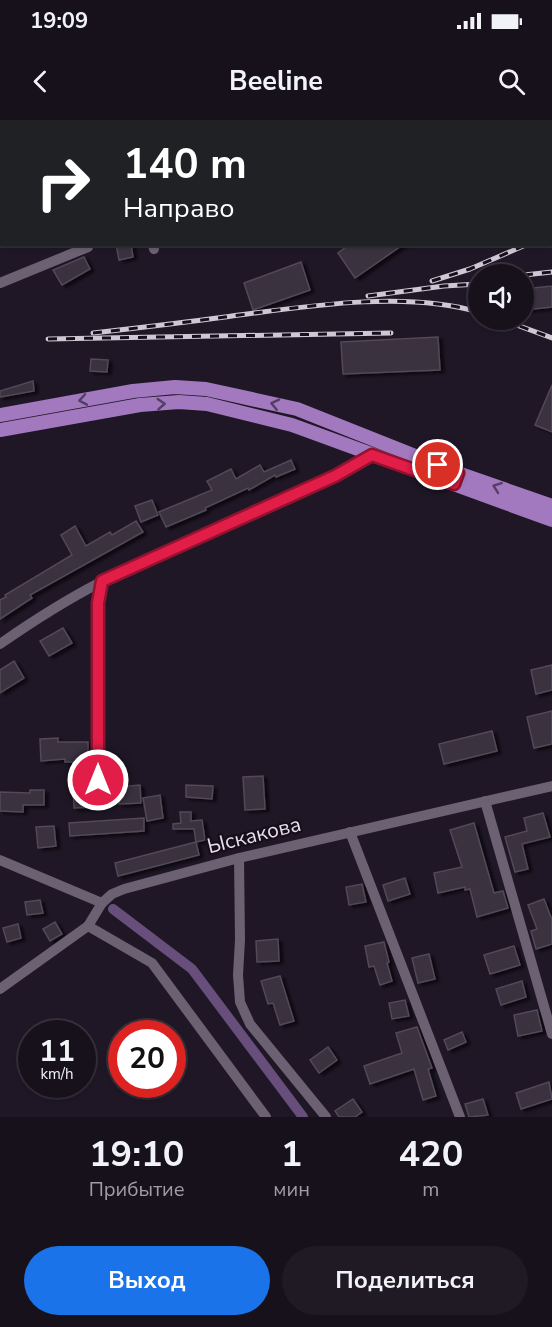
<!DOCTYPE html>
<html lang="ru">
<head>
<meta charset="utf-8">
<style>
	:root { --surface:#17111c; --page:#201a25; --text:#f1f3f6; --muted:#9e9da3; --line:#36313b; --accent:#1a73e8 }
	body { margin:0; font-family:"Nunito Sans",sans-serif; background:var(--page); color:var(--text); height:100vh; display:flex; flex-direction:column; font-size:22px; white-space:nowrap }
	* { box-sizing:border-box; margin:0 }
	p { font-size:20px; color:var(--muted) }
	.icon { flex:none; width:33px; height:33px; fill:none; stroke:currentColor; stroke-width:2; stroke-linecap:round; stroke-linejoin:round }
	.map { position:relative; height:997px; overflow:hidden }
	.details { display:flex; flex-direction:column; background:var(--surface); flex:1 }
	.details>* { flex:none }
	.banner { position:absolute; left:0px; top:0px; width:552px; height:126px; box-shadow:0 2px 4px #0004,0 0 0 2px var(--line); background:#202124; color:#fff; overflow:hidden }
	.fabs { position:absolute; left:468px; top:144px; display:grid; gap:12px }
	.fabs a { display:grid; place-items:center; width:66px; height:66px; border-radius:50%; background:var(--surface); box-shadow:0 2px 4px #0004,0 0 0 2px var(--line); font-size:30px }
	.speed { position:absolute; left:18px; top:900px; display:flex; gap:12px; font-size:30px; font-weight:700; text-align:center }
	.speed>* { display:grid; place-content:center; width:78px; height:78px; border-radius:50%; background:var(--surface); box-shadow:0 2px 4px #0004,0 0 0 2px var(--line); line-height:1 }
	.speed small { font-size:15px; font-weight:400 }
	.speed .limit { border:9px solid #d22; background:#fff; color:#111 }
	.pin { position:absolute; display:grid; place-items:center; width:51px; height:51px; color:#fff; margin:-26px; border:3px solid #fff; border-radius:50%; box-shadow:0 2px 6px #0007 }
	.me { position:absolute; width:66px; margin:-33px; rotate:0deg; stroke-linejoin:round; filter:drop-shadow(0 0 4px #0008) }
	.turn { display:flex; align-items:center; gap:21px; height:126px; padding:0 24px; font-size:27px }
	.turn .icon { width:78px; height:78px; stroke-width:2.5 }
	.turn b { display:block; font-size:42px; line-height:51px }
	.eta { display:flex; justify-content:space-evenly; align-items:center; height:102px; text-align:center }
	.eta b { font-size:36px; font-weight:700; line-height:42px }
	.button { display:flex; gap:12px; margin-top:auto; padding:12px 24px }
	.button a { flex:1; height:69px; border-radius:36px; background:var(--accent); color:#fff; font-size:24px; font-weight:700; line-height:69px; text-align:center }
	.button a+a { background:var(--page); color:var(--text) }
	.status { display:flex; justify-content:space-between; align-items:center; height:42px; padding:0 30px; background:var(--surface); direction:ltr }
	.status svg { height:16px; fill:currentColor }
	header { display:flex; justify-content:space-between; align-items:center; height:78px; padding:0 24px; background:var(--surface); font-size:27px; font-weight:700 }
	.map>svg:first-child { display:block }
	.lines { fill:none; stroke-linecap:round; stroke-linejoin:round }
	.canal { stroke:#684e7a; stroke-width:10 }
	.building { fill:#3a3040; stroke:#524859; stroke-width:1.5; filter:url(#shadow) }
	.minor { stroke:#6b6173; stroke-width:10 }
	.major { stroke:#a278bf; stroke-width:14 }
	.rail-casing { stroke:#cec8d3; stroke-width:5 }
	.rail { stroke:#160e1c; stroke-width:3; stroke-dasharray:9; stroke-linecap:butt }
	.oneway { stroke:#553e65 }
	.route-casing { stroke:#92132f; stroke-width:15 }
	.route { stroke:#e11d48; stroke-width:10 }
	.labels { text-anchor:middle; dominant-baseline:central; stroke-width:4.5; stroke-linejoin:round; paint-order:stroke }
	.street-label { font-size:21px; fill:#e5dfe9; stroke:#160e1c }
</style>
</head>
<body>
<div class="status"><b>19:09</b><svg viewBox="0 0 49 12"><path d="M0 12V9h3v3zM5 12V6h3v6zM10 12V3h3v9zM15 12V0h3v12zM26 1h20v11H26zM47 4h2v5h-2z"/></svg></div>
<header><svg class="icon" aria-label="back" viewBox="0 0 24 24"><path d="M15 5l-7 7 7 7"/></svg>Beeline<svg class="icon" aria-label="search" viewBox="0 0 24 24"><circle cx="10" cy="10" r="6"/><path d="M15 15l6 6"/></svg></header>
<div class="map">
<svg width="552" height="997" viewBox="0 0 552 997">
	<defs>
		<filter id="shadow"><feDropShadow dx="4" dy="2.5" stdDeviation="1.5" flood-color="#0009"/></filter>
	</defs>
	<rect width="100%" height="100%" fill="#1f1726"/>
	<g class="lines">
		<polyline class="canal" points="113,789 192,849 303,997"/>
	</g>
	<g class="building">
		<polygon points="116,124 131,124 133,137 119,140"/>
		<polygon points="350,124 404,124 355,158 338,133"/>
		<polygon points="84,137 90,149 62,165 53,150"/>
		<polygon points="301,142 310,170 253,190 244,163"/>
		<polygon points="552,166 552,187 524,190 524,169"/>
		<polygon points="438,217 440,250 343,254 341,222"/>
		<polygon points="91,239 108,240 107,252 90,251"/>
		<polygon points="33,261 34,271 0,277 0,271"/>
		<polygon points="552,265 552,312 535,305"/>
		<polygon points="291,340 295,349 276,357 275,355 249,370 248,368 205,388 206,390 166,407 159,392 212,370 207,361 231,349 236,359 260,345 264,352"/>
		<polygon points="152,380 158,395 141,402 135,386"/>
		<polygon points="136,401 143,412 30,475 32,478 0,499 0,480 6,477 5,475 72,435 61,415 75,406 86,426 110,412 112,415"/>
		<polygon points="63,508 72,523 49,536 40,521"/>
		<polygon points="14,541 24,558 0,573 0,550"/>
		<polygon points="552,545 552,570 536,574 531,550"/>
		<polygon points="552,591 552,624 534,628 527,597"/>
		<polygon points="492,611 497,631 444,644 439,624"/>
		<polygon points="58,618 58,622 88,622 88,642 65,642 65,639 41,641 40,619"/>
		<polygon points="263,656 265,689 245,690 243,657"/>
		<polygon points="73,665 92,665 93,687 74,688"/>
		<polygon points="140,665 141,683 119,684 118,667"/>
		<polygon points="186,665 213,666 212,679 186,677"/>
		<polygon points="30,670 44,670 44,685 23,685 23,692 0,691 0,672 30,673"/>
		<polygon points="160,675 163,698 147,701 143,678"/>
		<polygon points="180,692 191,692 191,701 202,700 205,720 196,722 194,709 173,709 173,704 181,703"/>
		<polygon points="543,693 550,717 522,724 528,749 515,752 505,717 527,711 524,698"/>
		<polygon points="144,698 144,711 70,716 69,703"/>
		<polygon points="474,703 494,773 503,771 508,788 477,797 470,769 465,770 465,767 438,773 434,753 462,747 450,710"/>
		<polygon points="54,706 56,726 38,728 36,707"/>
		<polygon points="196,722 199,735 118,756 115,743"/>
		<polygon points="405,758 410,774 388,781 383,765"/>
		<polygon points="362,764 366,782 349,785 346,767"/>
		<polygon points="544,779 552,800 552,824 536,829 531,811 537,809 528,785"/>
		<polygon points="40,780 43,793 27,795 25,782"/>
		<polygon points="55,802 62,814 50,821 43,809"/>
		<polygon points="18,804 21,818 7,822 3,808"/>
		<polygon points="278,819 279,841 257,842 256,821"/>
		<polygon points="384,822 389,842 387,843 392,861 380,865 374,846 369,847 365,826"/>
		<polygon points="514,826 520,845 490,854 484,835"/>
		<polygon points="429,834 435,859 418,863 412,838"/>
		<polygon points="280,856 294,901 280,905 273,883 268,884 261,861"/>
		<polygon points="522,861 526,877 501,885 496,869"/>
		<polygon points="405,880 409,896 392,899 389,883"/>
		<polygon points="537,890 542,911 518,916 514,895"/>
		<polygon points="417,907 432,948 428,949 436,976 423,980 414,949 370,964 364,946 402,933 396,913"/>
		<polygon points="462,912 466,922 448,930 444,920"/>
		<polygon points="328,927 337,940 319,953 310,940"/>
		<polygon points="549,962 552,979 521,989 516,973"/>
		<polygon points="353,979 362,992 355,997 339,997 335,991"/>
		<polygon points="483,979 488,995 469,997 465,984"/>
	</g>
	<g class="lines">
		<g class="minor">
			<polyline points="28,0 29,2"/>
			<polyline points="124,0 125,2"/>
			<polyline points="242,0 242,2"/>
			<polyline points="345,0 345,2"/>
			<polyline points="153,124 154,129"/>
			<polyline points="0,163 88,127 86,124"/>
			<path d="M0,524C33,501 66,480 101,462C190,416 286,385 372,335"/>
			<polyline points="98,660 98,483 102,461"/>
			<polyline points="485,681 552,914"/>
			<polyline points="350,712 460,997"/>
			<polyline points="239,738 240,820 238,855 240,882 250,904 326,997"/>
			<polyline points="0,740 102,783"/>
			<polyline points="88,806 152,843 266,997"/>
			<polyline points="0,869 88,806 102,783 112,774 124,769 239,738 552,666"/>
		</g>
		<g class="major">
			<polyline points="0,295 133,271 175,267 206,269 297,289 458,353 552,386"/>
			<polyline points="0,310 140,285 179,282 207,284 292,305 552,400"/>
		</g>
		<g class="rail-casing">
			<g id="rail">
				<polyline points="464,2 466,0"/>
				<polyline points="550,118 552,117"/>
				<polyline points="524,155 552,152"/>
				<polyline points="432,161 470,149 528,124"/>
				<polyline points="368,176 444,166 478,164"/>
				<polyline points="503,200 552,218"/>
				<path d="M93,213C137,208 181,203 225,197C301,187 404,170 478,192"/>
				<polyline points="48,219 391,213"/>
			</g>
		</g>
		<use href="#rail" class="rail"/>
	</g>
	<defs><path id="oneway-chevron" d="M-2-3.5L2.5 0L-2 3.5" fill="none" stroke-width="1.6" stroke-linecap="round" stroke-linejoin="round" transform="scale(1.5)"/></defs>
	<g class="oneway">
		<use href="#oneway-chevron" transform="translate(83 280) rotate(170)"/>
		<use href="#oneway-chevron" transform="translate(161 284) rotate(-4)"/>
		<use href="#oneway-chevron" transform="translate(275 284) rotate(-167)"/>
		<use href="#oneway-chevron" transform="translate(497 367) rotate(-160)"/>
	</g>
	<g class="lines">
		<g class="route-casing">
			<polyline id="route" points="98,660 98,483 102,461 335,356 372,335 454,364 458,353 438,345"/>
		</g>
		<use href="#route" class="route"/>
	</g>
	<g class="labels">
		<g class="street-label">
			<text transform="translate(254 715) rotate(-14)">Ыскакова</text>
		</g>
	</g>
</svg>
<div class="fabs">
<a><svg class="icon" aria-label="sound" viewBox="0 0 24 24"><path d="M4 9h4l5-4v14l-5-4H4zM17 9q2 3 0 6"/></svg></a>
</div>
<div class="speed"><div>11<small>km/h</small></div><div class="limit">20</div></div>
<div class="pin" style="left:438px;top:345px;background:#d93025"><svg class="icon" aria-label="arrive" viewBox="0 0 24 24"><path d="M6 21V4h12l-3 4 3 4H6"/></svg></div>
<svg class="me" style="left:98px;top:660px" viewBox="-20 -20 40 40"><circle r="17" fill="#e11d48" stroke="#fff" stroke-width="3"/><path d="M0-11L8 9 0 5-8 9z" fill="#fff"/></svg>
<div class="banner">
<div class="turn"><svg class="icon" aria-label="right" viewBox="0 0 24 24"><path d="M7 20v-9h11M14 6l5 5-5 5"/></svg><div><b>140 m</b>Направо</div></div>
</div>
</div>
<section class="details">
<div class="eta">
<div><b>19:10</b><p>Прибытие</p></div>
<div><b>1</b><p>мин</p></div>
<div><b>420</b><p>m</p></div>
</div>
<div class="button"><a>Выход</a><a>Поделиться</a></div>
</section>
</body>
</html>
